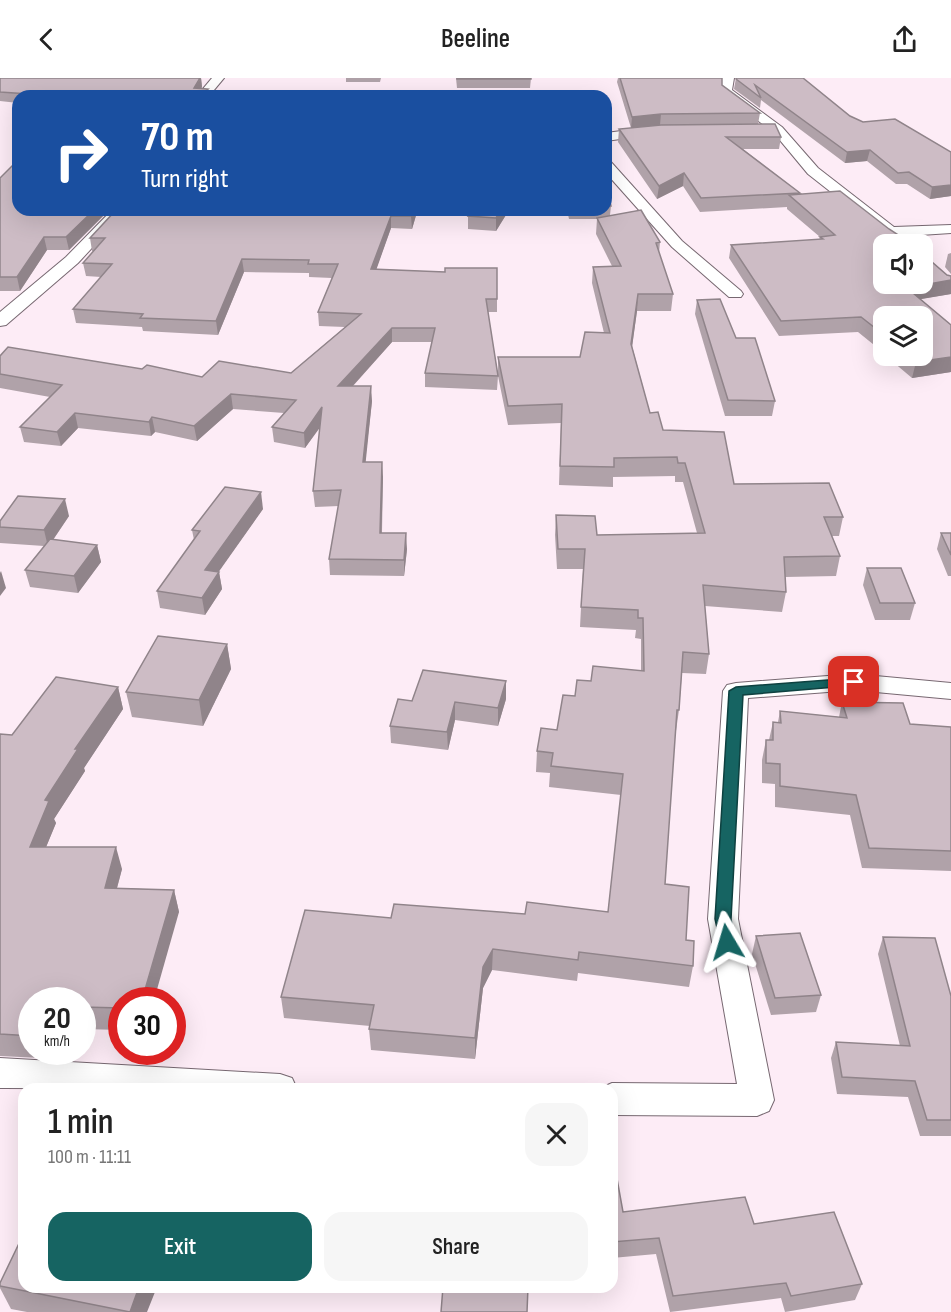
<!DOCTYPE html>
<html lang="en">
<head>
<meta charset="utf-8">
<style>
	:root { --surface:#fff; --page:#f6f6f6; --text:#222; --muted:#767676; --accent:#166462 }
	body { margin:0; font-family:"Sofia Sans Condensed",sans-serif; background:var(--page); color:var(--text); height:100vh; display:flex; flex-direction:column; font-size:22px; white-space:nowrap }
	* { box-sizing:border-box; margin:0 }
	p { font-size:20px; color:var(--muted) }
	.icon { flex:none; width:33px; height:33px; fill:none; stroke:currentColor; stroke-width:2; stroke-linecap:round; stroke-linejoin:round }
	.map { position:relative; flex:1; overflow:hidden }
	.details { position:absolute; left:18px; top:1005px; width:600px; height:210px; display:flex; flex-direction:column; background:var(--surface); border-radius:18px; box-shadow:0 6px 24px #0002 }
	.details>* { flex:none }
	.banner { position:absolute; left:12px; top:12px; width:600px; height:126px; border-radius:18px; box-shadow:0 6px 24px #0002; background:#1a4fa0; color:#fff; overflow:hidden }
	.buttons { position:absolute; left:873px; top:156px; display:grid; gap:12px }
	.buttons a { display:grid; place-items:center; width:60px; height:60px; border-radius:12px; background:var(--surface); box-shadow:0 6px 24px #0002; font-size:30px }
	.speed { position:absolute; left:18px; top:909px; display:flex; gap:12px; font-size:30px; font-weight:700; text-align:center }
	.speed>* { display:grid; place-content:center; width:78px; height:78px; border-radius:50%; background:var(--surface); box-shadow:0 6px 24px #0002; line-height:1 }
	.speed small { font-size:15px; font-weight:400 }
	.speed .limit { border:9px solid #d22; background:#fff; color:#111 }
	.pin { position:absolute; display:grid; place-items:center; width:51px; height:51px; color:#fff; margin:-26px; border-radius:12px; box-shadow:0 3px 9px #0006 }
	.me { position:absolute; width:66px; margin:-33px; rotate:353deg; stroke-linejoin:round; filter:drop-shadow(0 0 4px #0008) }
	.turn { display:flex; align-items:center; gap:21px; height:126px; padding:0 30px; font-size:27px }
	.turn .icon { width:78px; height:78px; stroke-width:2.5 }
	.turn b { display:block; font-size:42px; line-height:51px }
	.round { display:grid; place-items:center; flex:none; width:63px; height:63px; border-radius:18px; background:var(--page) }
	.overview { display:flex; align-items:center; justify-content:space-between; height:102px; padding:0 30px }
	h1 { font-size:36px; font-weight:600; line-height:45px }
	.cta { display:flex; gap:12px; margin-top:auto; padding:12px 30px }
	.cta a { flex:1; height:69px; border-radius:18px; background:var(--accent); color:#fff; font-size:24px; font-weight:600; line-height:69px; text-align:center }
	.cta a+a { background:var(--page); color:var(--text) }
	header { display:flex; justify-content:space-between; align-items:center; height:78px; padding:0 30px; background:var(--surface); font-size:27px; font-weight:600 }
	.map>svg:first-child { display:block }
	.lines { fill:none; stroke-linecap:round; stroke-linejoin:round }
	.street-casing { stroke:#776871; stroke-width:2 }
	.street { fill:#fff; fill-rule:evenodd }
	.wall { fill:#b0a2a9 }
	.shaded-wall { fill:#90848a }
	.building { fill:#cdbcc5; stroke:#90848a; stroke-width:1.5 }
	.route { fill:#166462; stroke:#0e4140; stroke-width:1.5 }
</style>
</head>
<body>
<header><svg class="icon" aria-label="back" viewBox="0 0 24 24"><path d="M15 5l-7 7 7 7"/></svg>Beeline<svg class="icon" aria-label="share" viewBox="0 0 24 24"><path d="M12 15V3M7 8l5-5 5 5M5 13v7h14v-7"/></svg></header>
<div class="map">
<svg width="951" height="1234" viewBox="0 0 951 1234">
	<rect width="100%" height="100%" fill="#fdecf6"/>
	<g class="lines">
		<g class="street-casing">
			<g id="street">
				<polygon points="212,0 224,0 209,18 197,18"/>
				<polygon points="722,0 734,0 732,12 782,49 818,90 894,149 951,147 951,155 905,158 913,166 897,166 808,96 774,55 722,15"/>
				<polygon points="652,49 656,50 658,53 656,56 606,63 606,55"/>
				<polygon points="606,83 611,84 682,163 741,213 743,216 741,219 729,219 672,169 606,95"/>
				<polygon points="112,132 127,132 78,185 6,247 0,248 0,234 66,179"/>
				<polygon points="854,596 951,605 951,621 854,612 748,620 738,841 774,1022 769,1033 757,1038 612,1037 612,1011 599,1011 612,1005 737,1006 708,841 723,613 727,607 736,605"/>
				<polygon points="0,980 280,996 292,1000 297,1011 0,1010"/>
			</g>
		</g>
		<use href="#street" class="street"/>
	</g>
	<g class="wall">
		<polygon points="0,0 201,0 202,9 201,10 208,11 209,18 18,18 18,25 0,23"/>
		<polygon points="346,0 381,0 380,4 346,4"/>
		<polygon points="456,0 531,0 530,10 457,10"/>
		<polygon points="618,0 722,0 722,7 760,35 758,46 631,50 617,4"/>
		<polygon points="736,0 850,38 863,44 951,74 951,118 930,121 907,106 896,106 867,83 845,85 761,22 760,30 734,11"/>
		<polygon points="18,27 18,41 16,41 14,31"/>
		<polygon points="619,51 781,59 779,71 743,71 800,115 800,116 889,151 924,177 951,216 920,221 951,247 951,294 912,300 886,278 922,278 884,238 884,275 858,254 779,258 729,180 731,167 819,162 820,159 787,131 787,129 700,134 683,108 657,121 618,64"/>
		<polygon points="0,100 109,132 69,172 47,172 20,213 0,213"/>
		<polygon points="606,105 611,128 610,137 660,164 659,175 673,216 671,233 637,233 632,268 650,335 663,352 734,406 843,439 839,458 832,458 840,478 836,498 785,499 786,514 782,534 705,528 709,576 706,596 682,595 679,632 676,653 675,653 665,806 686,862 693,888 689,909 578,895 577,903 492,892 483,910 475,981 371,972 369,951 370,948 284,940 281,919 391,840 608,834 621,717 549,709 550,695 536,694 537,673 557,652 575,618 591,603 641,593 641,561 635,560 636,552 580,549 583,491 557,491 555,457 556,437 597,457 697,455 683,404 675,404 675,398 613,399 613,409 559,407 561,345 508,347 498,298 497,312 425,309 425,295 432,264 392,264 353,308 372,323 365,384 383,399 382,455 407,471 404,498 330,497 329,481 339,428 315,429 313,413 320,348 305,370 274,364 272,349 284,335 233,331 197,363 155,354 151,358 78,350 61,368 24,364 20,349 50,319 0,310 0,278 142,291 202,299 291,295 345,249 319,248 318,234 332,200 309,199 309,195 244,194 218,257 143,253 142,249 76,245 73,231 101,199 86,198 83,185 94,173 92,173 90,160 116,132 429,132 427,134 417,134 412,151 391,150 376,191 445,194 497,190 497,234 488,234 498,297 498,279 580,279 604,255 592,205 593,189 612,188 596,156 597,141 569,141 567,132 606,132"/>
		<polygon points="472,132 509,132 496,153 468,151 468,138"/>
		<polygon points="951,175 951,196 945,189 948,176"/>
		<polygon points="697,222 775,323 772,338 725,338 695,236"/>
		<polygon points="263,431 218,494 219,494 222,511 205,537 160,530 157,513 194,462 192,452"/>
		<polygon points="69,438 53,462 97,467 101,484 78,515 30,509 25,492 44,468 0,465 0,443"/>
		<polygon points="941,455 951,455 951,498 948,498 937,471"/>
		<polygon points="867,490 915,525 910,542 875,542 863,507"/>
		<polygon points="227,566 231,591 203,648 132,639 126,614"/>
		<polygon points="118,609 123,631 84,690 85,693 54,741 56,745 46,769 122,791 117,810 174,812 179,834 122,922 122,952 82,951 82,922 32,922 32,974 44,974 41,980 0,978 0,656 12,657"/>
		<polygon points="506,621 498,648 455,642 448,672 391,665 390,648 412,623"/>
		<polygon points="842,624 910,646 951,649 951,793 862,790 850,737 775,729 775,706 762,705 762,682 766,662 769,662 773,644 778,644 780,633 839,639"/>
		<polygon points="756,858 821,917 816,934 771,937 752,876"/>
		<polygon points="883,859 951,918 951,1058 920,1058 908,1019 837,1016 831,980 836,964 900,968 878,876"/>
		<polygon points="612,1073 623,1134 754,1146 862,1206 855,1222 785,1234 781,1220 670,1234 656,1176 612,1180"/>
		<polygon points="0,1205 147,1234 27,1234 11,1231 0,1210"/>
	</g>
	<g class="shaded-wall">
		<polygon points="201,0 202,9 196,18 194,10"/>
		<polygon points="208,11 209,18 199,18"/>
		<polygon points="661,36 660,47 631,50 632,39"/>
		<polygon points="870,72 867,83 845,85 847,74"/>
		<polygon points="684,95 683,108 657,121 659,108"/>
		<polygon points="951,107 951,118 930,121 932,109"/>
		<polygon points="94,132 109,132 69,172 66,159"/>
		<polygon points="413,132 417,132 417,134 412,151 411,138"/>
		<polygon points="501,132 509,132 496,153 496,140"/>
		<polygon points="391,138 391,150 372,204 371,191"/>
		<polygon points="44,159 47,172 20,213 17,199"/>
		<polygon points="242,181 244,194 218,257 216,243"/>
		<polygon points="951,202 951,216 904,224 907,210"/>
		<polygon points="638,216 637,233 630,284 631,266"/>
		<polygon points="392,250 392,264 340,322 338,308"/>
		<polygon points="951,279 951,294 912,300 916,284"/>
		<polygon points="371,308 372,323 364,400 363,384"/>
		<polygon points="231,316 233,331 197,363 194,348"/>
		<polygon points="322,329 324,344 305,370 304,355"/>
		<polygon points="75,335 78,350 61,368 57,354"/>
		<polygon points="152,339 155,354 151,358 149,344"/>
		<polygon points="382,384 383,399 381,471 380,455"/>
		<polygon points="261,414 263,431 208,509 205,492"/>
		<polygon points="65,421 69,438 48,469 44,452"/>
		<polygon points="406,455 407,471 404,498 404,482"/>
		<polygon points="97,467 101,484 78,515 74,498"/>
		<polygon points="1,493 6,510 0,518 0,495"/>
		<polygon points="219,494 222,511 205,537 202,520"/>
		<polygon points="227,566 231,591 203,648 199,622"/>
		<polygon points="506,603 506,621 498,648 498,630"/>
		<polygon points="118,609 123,631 84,690 85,693 54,741 56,745 37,791 30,769 45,722 75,671"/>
		<polygon points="455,624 455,642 448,672 447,654"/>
		<polygon points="116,769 122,791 111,832 105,810"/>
		<polygon points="174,812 179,834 154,922 142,922"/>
		<polygon points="493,871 492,892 483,910 475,981 475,960 483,889"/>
		<polygon points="38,974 44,974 41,980"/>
		<polygon points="139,1209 157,1209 147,1234 130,1234"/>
	</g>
	<g class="building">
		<polygon points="0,0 200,0 194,10 208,11 199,18 26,18 28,16 0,14"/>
		<rect x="457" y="0" width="74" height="1"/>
		<polygon points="620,0 722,0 722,7 760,35 661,36 632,39"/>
		<polygon points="736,0 803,0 850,38 863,44 895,41 951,74 951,107 932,109 909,94 898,95 870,72 847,74 755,7 761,20 736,1"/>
		<polygon points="775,46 781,59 726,59 800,115 701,120 684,95 659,108 619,51 661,47"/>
		<polygon points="18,82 18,132 94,132 66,159 44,159 17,199 0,199 0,100"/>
		<polygon points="606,105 611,128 606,128"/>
		<polygon points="840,113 889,151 912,166 884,166 884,206 922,206 922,173 924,177 947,197 951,198 951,202 907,210 951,247 951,279 916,284 908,278 922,278 922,238 884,238 884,257 861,239 781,243 731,167 823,161 820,159 835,157 789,117"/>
		<polygon points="116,132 413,132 411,138 391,138 371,191 445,194 445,190 497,190 497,221 486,221 498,298 425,295 435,250 392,250 338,308 371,308 363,384 382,384 380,455 406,455 404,482 329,481 341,412 313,413 322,329 304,355 272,349 296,322 231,316 194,348 152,339 149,344 75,335 57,354 20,349 62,307 0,296 0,278 8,269 142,291 147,287 202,299 219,283 291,295 361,236 318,234 338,186 308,186 309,182 242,181 216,243 140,240 143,236 73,231 112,186 83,185 105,160 90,160"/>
		<polygon points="472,132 501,132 496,140 468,138"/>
		<polygon points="641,132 660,164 656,165 673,216 638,216 631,266 650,335 658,334 663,352 724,354 734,406 829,405 843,439 824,439 840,478 784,479 786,514 703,507 709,576 683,574 679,632 677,632 665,806 689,809 686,862 694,863 693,888 579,874 578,882 493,871 483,889 475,960 369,951 374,927 281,919 305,832 391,840 394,826 525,836 527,824 608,834 623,696 551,688 553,675 537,673 541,650 557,652 563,617 575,618 577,602 591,603 593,588 644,593 643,540 638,540 638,532 581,529 585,471 558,471 556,437 595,438 597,457 705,455 685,385 678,385 677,379 614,380 614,389 560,388 562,326 508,328 498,279 580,279 585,254 610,255 593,189 621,188 597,140"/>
		<polygon points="720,221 736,260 755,260 775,323 728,322 697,222"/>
		<polygon points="225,409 261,414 205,492 219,494 202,520 157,513 200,453 192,452"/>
		<polygon points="18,418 65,421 44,452 0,449 0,443"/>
		<polygon points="941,455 951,455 951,477"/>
		<polygon points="50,461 97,467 74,498 25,492"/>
		<polygon points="867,490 901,490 915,525 880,525"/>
		<polygon points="158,558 227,566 199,622 126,614"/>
		<polygon points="423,592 506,603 498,630 455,624 447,654 390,648 398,621 412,623"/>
		<polygon points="56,599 118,609 75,671 78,671 45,722 49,723 30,769 116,769 105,810 174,812 142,922 122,922 122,930 82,929 82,922 32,922 32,958 0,956 0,656 12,657"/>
		<polygon points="842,624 903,625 910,646 951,649 951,773 869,770 856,717 780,708 780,686 766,685 766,662 773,662 773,644 781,645 780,633 847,640"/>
		<polygon points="800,855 821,917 775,920 756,858"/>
		<polygon points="883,859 935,860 951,918 951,1042 927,1042 915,1003 842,999 836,964 910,968"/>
		<polygon points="612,1073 623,1134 745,1119 754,1146 834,1134 862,1206 791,1218 786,1205 673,1218 659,1160 612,1164"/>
		<polygon points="24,1155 24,1209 139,1209 130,1234 0,1208 0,1205"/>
		<polygon points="443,1209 528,1209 527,1234 441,1234"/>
	</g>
	<polygon class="route" points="854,600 859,601 861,604 859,607 743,617 731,841 735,864 733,868 727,870 721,868 715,841 729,613 736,609"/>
</svg>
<div class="buttons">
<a><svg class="icon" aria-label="sound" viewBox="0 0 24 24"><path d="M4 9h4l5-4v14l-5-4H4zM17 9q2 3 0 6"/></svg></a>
<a><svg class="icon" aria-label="layers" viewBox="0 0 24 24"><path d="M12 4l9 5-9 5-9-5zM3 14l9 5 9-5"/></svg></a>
</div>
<div class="speed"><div>20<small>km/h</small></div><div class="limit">30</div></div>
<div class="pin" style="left:854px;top:604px;background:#d93025"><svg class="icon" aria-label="arrive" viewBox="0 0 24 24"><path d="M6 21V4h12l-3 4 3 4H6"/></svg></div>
<svg class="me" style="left:727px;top:864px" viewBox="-20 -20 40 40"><path d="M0-17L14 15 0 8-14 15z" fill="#166462" stroke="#fff" stroke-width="4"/></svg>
<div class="banner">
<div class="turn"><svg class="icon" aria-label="right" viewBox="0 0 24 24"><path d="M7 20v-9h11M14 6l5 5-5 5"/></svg><div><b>70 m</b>Turn right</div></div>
</div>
<section class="details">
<div class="overview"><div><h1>1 min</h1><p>100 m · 11:11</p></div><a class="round"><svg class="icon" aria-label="close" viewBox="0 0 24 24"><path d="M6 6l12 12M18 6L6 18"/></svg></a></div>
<div class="cta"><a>Exit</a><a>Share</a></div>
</section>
</div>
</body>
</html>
